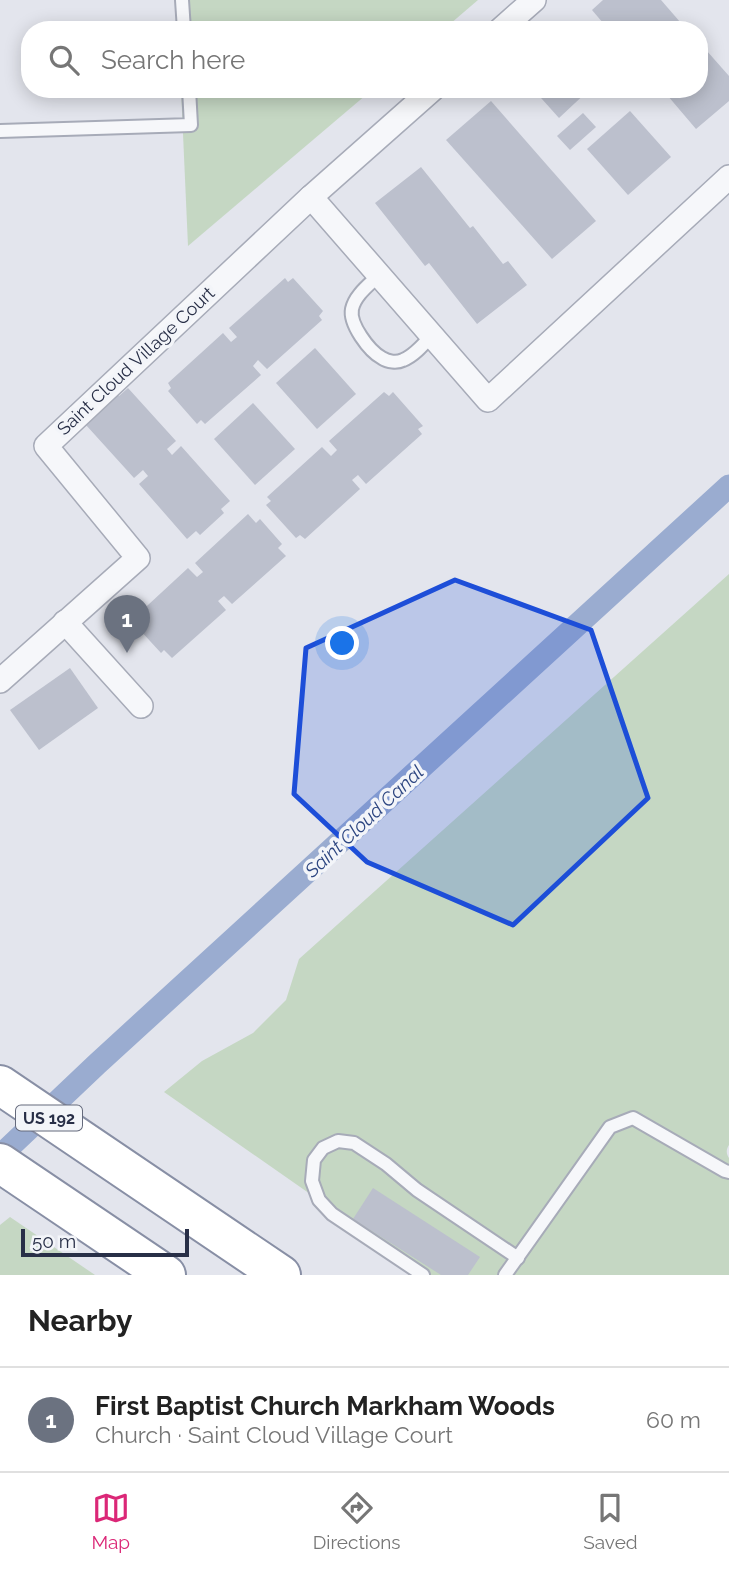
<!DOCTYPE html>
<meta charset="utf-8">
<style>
body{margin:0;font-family:Raleway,sans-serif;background:#f2f2f2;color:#222}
.scale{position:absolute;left:21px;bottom:18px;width:168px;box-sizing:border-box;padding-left:7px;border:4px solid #282f47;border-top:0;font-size:19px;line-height:24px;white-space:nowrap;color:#282f47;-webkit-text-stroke:5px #f3f5f9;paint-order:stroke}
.you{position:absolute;left:343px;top:644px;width:24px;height:24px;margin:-18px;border:5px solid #fff;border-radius:50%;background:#1a73e8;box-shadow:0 0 0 10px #1a73e833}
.badge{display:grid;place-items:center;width:46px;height:46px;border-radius:50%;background:#db2777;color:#fff;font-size:23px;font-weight:700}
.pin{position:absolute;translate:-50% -58px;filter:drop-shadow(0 2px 4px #0008)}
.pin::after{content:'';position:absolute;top:37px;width:24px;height:21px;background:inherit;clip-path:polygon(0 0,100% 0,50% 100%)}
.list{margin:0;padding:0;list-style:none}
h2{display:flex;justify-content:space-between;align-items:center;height:91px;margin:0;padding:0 28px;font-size:30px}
h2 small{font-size:23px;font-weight:400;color:#767676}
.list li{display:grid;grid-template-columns:46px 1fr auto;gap:21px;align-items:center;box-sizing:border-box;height:105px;padding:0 28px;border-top:2px solid #e0e0e0}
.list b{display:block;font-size:26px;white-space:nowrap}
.list p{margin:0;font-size:23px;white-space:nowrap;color:#767676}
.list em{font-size:23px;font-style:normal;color:#767676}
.icon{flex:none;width:38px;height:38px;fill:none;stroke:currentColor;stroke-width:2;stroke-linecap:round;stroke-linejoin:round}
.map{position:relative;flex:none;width:729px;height:1275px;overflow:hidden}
.search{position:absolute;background:#fff;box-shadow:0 4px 18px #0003;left:21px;right:21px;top:21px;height:77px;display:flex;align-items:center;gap:18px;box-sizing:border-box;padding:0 24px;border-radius:28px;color:#767676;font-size:26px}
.sheet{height:196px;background:#fff}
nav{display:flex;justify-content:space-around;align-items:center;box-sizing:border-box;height:98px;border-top:2px solid #e0e0e0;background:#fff;font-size:19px;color:#767676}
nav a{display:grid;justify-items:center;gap:4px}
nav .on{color:#db2777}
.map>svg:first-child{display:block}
.green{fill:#c5d7c3}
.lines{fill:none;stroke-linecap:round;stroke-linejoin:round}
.canal{stroke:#9aacd0;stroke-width:23}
.building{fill:#bcc0cd}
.lane-casing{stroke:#a7abb8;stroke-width:16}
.street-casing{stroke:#a7abb8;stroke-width:26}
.highway-casing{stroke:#888fa5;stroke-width:42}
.lane{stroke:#f6f7fa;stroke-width:12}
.street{stroke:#f6f7fa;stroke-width:23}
.highway{stroke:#fff;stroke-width:38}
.marked{fill:#1d4ed8;fill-opacity:0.2;stroke:#1d4ed8;stroke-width:5;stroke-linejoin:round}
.labels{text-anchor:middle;stroke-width:7;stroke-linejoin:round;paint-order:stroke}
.shield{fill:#f3f5f9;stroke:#656a7c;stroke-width:2}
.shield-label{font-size:16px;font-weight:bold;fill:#282f47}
.street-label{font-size:18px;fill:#282f47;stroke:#f3f5f9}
.water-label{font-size:19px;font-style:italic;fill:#2d4681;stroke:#f3f5f9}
</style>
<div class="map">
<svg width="729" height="1275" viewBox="0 0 729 1275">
<rect width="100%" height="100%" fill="#e3e5ed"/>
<g class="green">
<path d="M176 0H478L443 30H178Z"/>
<path d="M181 89H373L188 246Z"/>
<path d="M729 574V1145C726 1149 726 1154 729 1158V1275H426L164 1092 202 1061 253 1033 286 1000 299 959Z"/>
<path d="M10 1217 95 1275H0V1225Z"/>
</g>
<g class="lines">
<path class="canal" d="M0 1156 97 1064 729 486"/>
</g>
<g class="building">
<path d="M603 0H661L687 30H609L592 10Z"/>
<path d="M699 42 729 76V101L696 129 662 89H699Z"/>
<path d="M533 89H590L559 118Z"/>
<path d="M491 101 596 221 552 259 446 140Z"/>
<path d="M630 111 671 157 628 195 587 149Z"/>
<path d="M583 113 596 127 570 150 557 136Z"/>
<path d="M421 167 470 228 473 226 503 264 508 261 527 285 477 324 429 263 425 266 375 203Z"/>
<path d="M285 278 288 282 293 278 323 311 319 316 322 320 267 369 258 360 253 366 261 375 205 424 201 420 197 424 168 391 171 388 168 383 223 333 231 342 237 337 229 328Z"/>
<path d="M315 348 356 394 317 429 276 383Z"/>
<path d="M128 388 176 441 167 449 172 455 181 446 230 501 221 509 224 513 200 535 196 531 187 539 139 484 148 476 143 470 134 478 86 425 95 417 91 413 115 392 119 396Z"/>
<path d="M384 392 389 396 393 392 423 426 418 429 422 434 366 484 358 475 352 480 360 489 305 539 300 535 296 538 266 505 271 501 267 497 322 447 331 456 337 450 329 441Z"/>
<path d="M253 403 295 449 255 485 214 439Z"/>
<path d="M248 514 256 523 260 519 282 544 278 548 286 556 232 604 224 596 218 601 226 610 172 658 164 650 161 653 139 629 143 626 135 617 188 568 197 577 203 572 195 563Z"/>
<path d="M70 668 98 708 39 750 10 710Z"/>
<path d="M373 1188 480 1257 468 1275H441L353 1219Z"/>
</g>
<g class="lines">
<defs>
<g id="lane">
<path d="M182 0 184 30"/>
<path d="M0 131 191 125 189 89"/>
<path d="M379 275C369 285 355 295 352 309 349 324 369 351 382 358 388 362 397 363 403 360 414 356 424 344 432 335"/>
<path d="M423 1275 332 1214 319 1200 312 1181 314 1160 323 1148 338 1141 354 1143 386 1164 417 1190 518 1258"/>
<path d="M505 1275 610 1127 633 1118 725 1171 729 1172"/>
</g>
<g id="street">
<path d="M500 30 534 0"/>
<path d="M311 197 488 400 729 177"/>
<path d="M65 622 141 706"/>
<path d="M0 681 138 558 46 446 311 197 433 89"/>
</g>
<g id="highway">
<path d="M0 1085 281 1275"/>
<path d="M0 1163 166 1275"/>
</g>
</defs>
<use href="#lane" class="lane-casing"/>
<use href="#street" class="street-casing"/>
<use href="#highway" class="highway-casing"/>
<use href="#lane" class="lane"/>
<use href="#street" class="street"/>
<use href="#highway" class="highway"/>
</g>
<path class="marked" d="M455 580 591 630 648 798 513 925 367 862 294 794 306 648Z"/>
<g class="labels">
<rect class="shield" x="16" y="1105.5" width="66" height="25" rx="5"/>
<g class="shield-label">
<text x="49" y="1124">US 192</text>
</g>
<g class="street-label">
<text transform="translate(136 361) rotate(-43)" y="6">Saint Cloud Village Court</text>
</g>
<g class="water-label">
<text transform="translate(364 821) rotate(-43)" y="7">Saint Cloud Canal</text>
</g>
</g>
</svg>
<div class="scale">50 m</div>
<div class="you"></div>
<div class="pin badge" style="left:127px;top:653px;background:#6b7280">1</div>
<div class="search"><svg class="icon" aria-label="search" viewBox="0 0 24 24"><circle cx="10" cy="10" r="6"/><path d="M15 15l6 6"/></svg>Search here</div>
</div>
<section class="sheet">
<h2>Nearby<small></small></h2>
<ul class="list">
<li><span class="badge" style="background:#6b7280">1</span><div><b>First Baptist Church Markham Woods</b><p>Church · Saint Cloud Village Court</p></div><em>60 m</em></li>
</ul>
</section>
<nav>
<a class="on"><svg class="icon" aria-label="map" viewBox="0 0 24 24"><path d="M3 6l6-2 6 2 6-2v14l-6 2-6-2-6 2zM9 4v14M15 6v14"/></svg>Map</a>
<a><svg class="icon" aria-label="directions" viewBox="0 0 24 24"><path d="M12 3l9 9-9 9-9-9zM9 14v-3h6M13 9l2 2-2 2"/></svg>Directions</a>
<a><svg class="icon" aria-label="saved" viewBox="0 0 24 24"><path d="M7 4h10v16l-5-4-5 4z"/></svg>Saved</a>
</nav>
